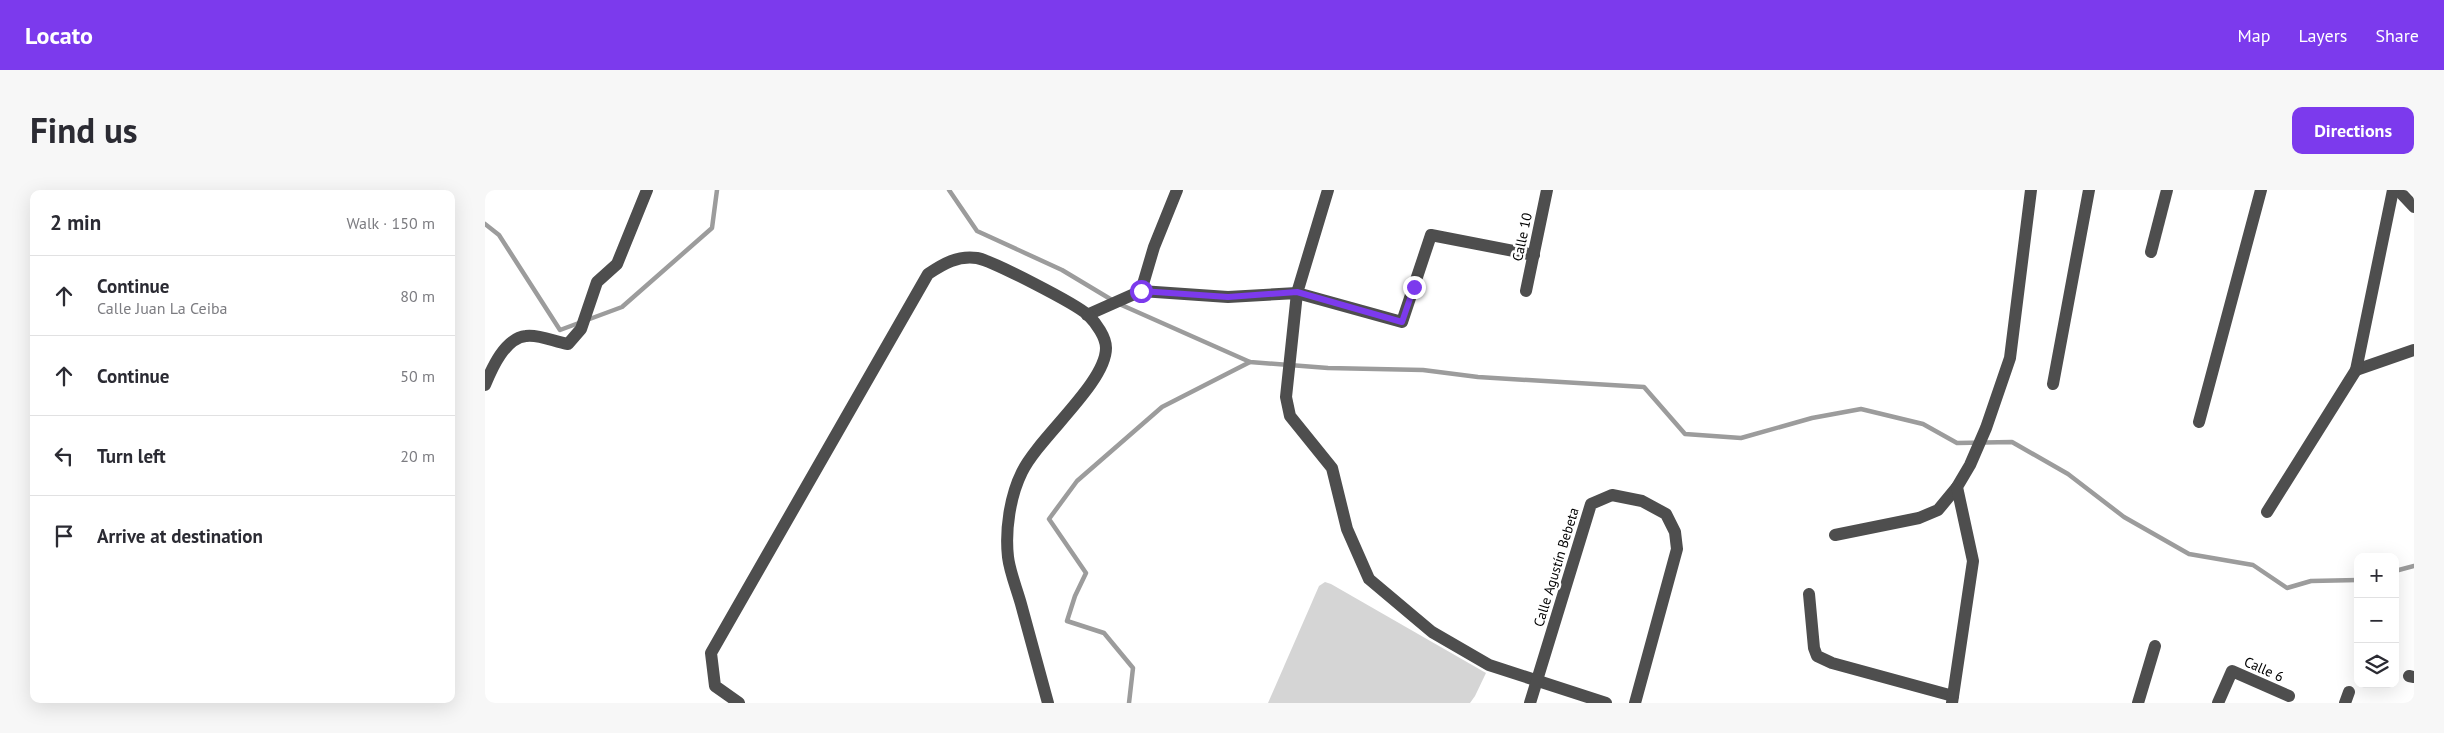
<!DOCTYPE html>
<meta charset="utf-8">
<style>
body{margin:0;font-family:"PT Sans",sans-serif;background:#f7f7f7;color:#2b2b33}
.controls{position:absolute;right:15px;bottom:15px;display:grid;overflow:hidden;border-radius:10px;box-shadow:0 5px 20px #0002}
.controls button{width:45px;height:45px;display:grid;place-items:center;padding:0;border:0;border-bottom:1px solid #e1e1e2;background:#fff;color:#2b2b33;font:25px sans-serif}
.stop{position:absolute;width:15px;height:15px;margin:-11px;border:4px solid #7c3aed;border-radius:50%;background:#fff}
.stop.end{background:#7c3aed;border-color:#fff;box-shadow:0 1px 5px #0008}
.list{margin:0;padding:0;list-style:none}
h2{display:flex;justify-content:space-between;align-items:center;height:65px;margin:0;padding:0 20px;font-size:21px}
h2 small{font-size:16px;font-weight:400;color:#7c7c81}
.list li{display:grid;grid-template-columns:32px 1fr auto;gap:15px;align-items:center;box-sizing:border-box;height:80px;padding:0 20px;border-top:1px solid #e1e1e2}
.list b{display:block;font-size:19px;white-space:nowrap}
.list p{margin:0;font-size:16px;white-space:nowrap;color:#7c7c81}
.list em{font-size:16px;font-style:normal;color:#7c7c81}
.icon{flex:none;width:28px;height:28px;fill:none;stroke:currentColor;stroke-width:2;stroke-linecap:round;stroke-linejoin:round}
.map{position:relative;flex:none;width:1929px;height:513px;overflow:hidden;border-radius:10px}
header{display:flex;align-items:center;gap:30px;box-sizing:border-box;height:70px;padding:0 25px;background:#7c3aed;color:#fff}
header strong{font-size:24px}
nav{display:flex;gap:28px;margin-inline-start:auto;font-size:18px}
.intro{display:flex;align-items:center;justify-content:space-between;box-sizing:border-box;height:120px;padding:0 30px}
h1{margin:0;font-size:35px}
.button{padding:12px 22px;border-radius:10px;background:#7c3aed;color:#fff;font-size:18px;font-weight:700}
main{display:flex;gap:30px;padding:0 30px}
aside{flex:1;background:#fff;border-radius:10px;box-shadow:0 5px 20px #0002}
.map>svg:first-child{display:block}
.green{fill:#d5d5d5}
.lines{fill:none;stroke-linecap:round;stroke-linejoin:round}
.stream{stroke:#9c9c9c;stroke-width:4.5}
.minor{stroke:#4e4e4e;stroke-width:12}
.route{stroke:#7c3aed;stroke-width:6}
.labels{text-anchor:middle;stroke-width:5;stroke-linejoin:round;paint-order:stroke}
.street-label{font-size:14px;fill:#000;stroke:#fff}
</style>
<header>
<strong>Locato</strong>
<nav><a>Map</a><a>Layers</a><a>Share</a></nav>
</header>
<div class="intro"><h1>Find us</h1><a class="button">Directions</a></div>
<main>
<aside>
<h2>2 min<small>Walk · 150 m</small></h2>
<ul class="list">
<li><svg class="icon" aria-label="ahead" viewBox="0 0 24 24"><path d="M12 20V5M6 11l6-6 6 6"/></svg><div><b>Continue</b><p>Calle Juan La Ceiba</p></div><em>80 m</em></li>
<li><svg class="icon" aria-label="ahead" viewBox="0 0 24 24"><path d="M12 20V5M6 11l6-6 6 6"/></svg><div><b>Continue</b></div><em>50 m</em></li>
<li><svg class="icon" aria-label="left" viewBox="0 0 24 24"><path d="M17 20v-9H6M10 6l-5 5 5 5"/></svg><div><b>Turn left</b></div><em>20 m</em></li>
<li><svg class="icon" aria-label="arrive" viewBox="0 0 24 24"><path d="M6 21V4h12l-3 4 3 4H6"/></svg><div><b>Arrive at destination</b></div></li>
</ul>
</aside>
<div class="map">
<svg width="1929" height="513" viewBox="0 0 1929 513">
<rect width="100%" height="100%" fill="#fff"/>
<path class="green" d="M840 392 846 394 1001 483 990 506 985 513H783L834 396Z"/>
<g class="lines">
<g class="stream">
<path d="M464 0 492 41 577 80 632 113 765 172 843 178 938 180 993 187 1159 197 1200 244 1256 248 1327 228 1376 219 1438 234 1472 253 1527 252 1583 284 1639 327 1704 364 1768 375 1802 398 1826 391 1873 390"/>
<path d="M0 34 14 45 75 140 137 117 227 38 232 0"/>
<path d="M1910 381 1929 376"/>
<path d="M644 513 648 478 619 443 582 431 590 406 601 383 564 329 592 291 677 217 765 172"/>
</g>
<g class="minor">
<path d="M843 0 812 103 917 132 946 45 1049 65"/>
<path d="M1913 0 1929 17"/>
<path d="M1666 62 1682 0"/>
<path d="M656 101 669 57 692 0"/>
<path d="M1041 101 1062 0"/>
<path d="M602 125 656 101 743 107 812 103 801 207 805 226 847 278 862 339 884 389 947 442 1004 475 1121 513"/>
<path d="M1871 180 1929 160"/>
<path d="M1568 194 1604 0"/>
<path d="M0 195C7 178 20 148 41 146 54 144 70 152 83 154L96 139 112 92 132 74 162 0"/>
<path d="M1714 232 1776 0"/>
<path d="M1782 322 1871 180 1908 0"/>
<path d="M1350 345 1434 328 1453 320 1472 297"/>
<path d="M1324 404 1329 458 1332 466 1347 473 1468 506"/>
<path d="M1924 486 1929 487"/>
<path d="M254 513 230 496 226 463 443 84C458 74 473 65 492 68 508 71 591 114 603 125 611 133 621 147 621 158 621 193 554 247 537 282 525 306 520 340 523 367 525 383 532 399 536 414 545 447 554 480 563 513"/>
<path d="M1045 513 1106 314 1127 305 1157 311 1181 324 1190 342 1192 359 1150 513"/>
<path d="M1467 513 1488 371 1472 297 1485 275 1501 238 1525 168 1546 0"/>
<path d="M1653 513 1670 456"/>
<path d="M1733 513 1747 481 1804 506"/>
<path d="M1860 513 1864 502"/>
</g>
</g>
<g class="lines">
<path class="route" d="M656 101 743 107 812 102 917 132 929 97"/>
</g>
<g class="labels">
<g class="street-label">
<text transform="translate(1037 47) rotate(-78)" y="5">Calle 10</text>
<text transform="translate(1071 377) rotate(-73)" y="5">Calle Agustín Bebeta</text>
<text transform="translate(1779 479) rotate(24)" y="5">Calle 6</text>
</g>
</g>
</svg>
<div class="controls">
<button>+</button>
<button>−</button>
<button><svg class="icon" aria-label="layers" viewBox="0 0 24 24"><path d="M12 4l9 5-9 5-9-5zM3 14l9 5 9-5"/></svg></button>
</div>
<div class="stop" style="left:656px;top:101px"></div>
<div class="stop end" style="left:929px;top:97px"></div>
</div>
</main>
